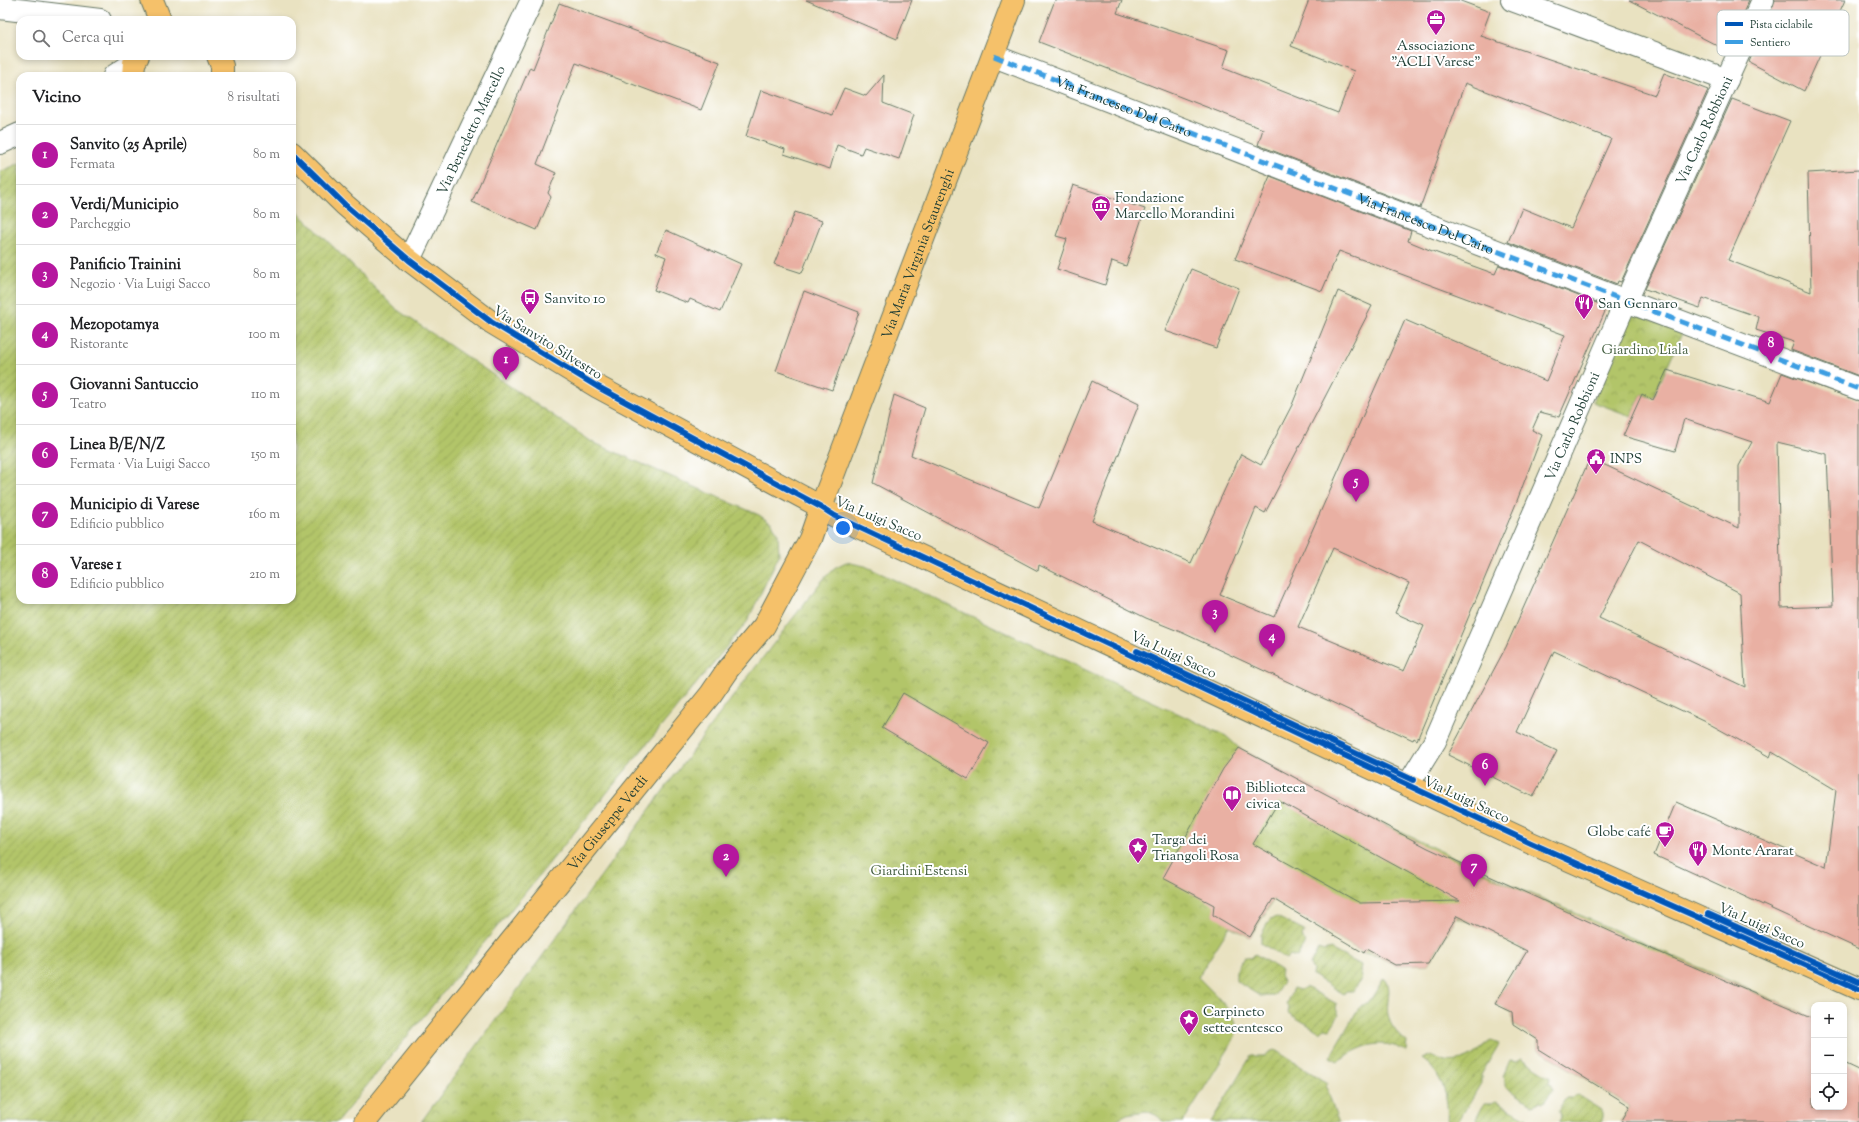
<!DOCTYPE html>
<html lang="it">
<meta charset="utf-8">
<style>
body{margin:0;font-family:"Sorts Mill Goudy",serif;background:#f2f2f2;color:#202124}
.controls{position:absolute;right:12px;bottom:12px;display:grid;overflow:hidden;border-radius:8px;box-shadow:0 2px 6px #0003}
.controls button{width:36px;height:36px;display:grid;place-items:center;padding:0;border:0;border-bottom:1px solid #e0e0e0;background:#fff;color:#202124;font:20px sans-serif}
.you{position:absolute;left:843px;top:528px;width:14px;height:14px;margin:-10px;border:3px solid #fff;border-radius:50%;background:#1a73e8;box-shadow:0 0 0 6px #1a73e833}
.badge{display:grid;place-items:center;width:26px;height:26px;border-radius:50%;background:#b5179e;color:#fff;font-size:13px;font-weight:700}
.pin{position:absolute;translate:-50% -33px;filter:drop-shadow(0 1px 2px #0008)}
.pin::after{content:'';position:absolute;top:21px;width:14px;height:12px;background:inherit;clip-path:polygon(0 0,100% 0,50% 100%)}
.list{margin:0;padding:0;list-style:none}
h2{display:flex;justify-content:space-between;align-items:center;height:52px;margin:0;padding:0 16px;font-size:17px}
h2 small{font-size:13px;font-weight:400;color:#757577}
.list li{display:grid;grid-template-columns:26px 1fr auto;gap:12px;align-items:center;box-sizing:border-box;height:60px;padding:0 16px;border-top:1px solid #e0e0e0}
.list b{display:block;font-size:15px;white-space:nowrap}
.list p{margin:0;font-size:13px;white-space:nowrap;color:#757577}
.list em{font-size:13px;font-style:normal;color:#757577}
.icon{flex:none;width:22px;height:22px;fill:none;stroke:currentColor;stroke-width:2;stroke-linecap:round;stroke-linejoin:round}
.map{position:relative;flex:none;width:1859px;height:1122px;overflow:hidden}
.search{position:absolute;background:#fff;box-shadow:0 2px 6px #0003;left:16px;top:16px;width:280px;height:44px;display:flex;align-items:center;gap:10px;box-sizing:border-box;padding:0 14px;border-radius:12px;color:#757577;font-size:15px}
.panel{position:absolute;background:#fff;box-shadow:0 2px 6px #0003;left:16px;top:72px;width:280px;height:532px;border-radius:12px}
.map>svg:first-child{display:block}
.park{fill:url(#park-crowns);stroke:#68814e}
.garden{fill:url(#garden-furrows);stroke:#68814e}
.building{fill:#e9b0a3;fill-rule:evenodd}
.lines{fill:none;stroke-linecap:round;stroke-linejoin:round}
.minor-casing{stroke:#667765;stroke-width:24}
.major-casing{stroke:#667765;stroke-width:24}
.minor{stroke:#fff;stroke-width:22}
.major{stroke:#f5c16b;stroke-width:22}
.quiet{stroke:#3c9ee2;stroke-width:5;stroke-dasharray:10 5;stroke-linecap:butt}
.cycleway-casing{stroke:#fff;stroke-width:8}
.cycleway{stroke:#0057b8;stroke-width:6}
.labels{text-anchor:middle;stroke-width:4;stroke-linejoin:round;paint-order:stroke}
.poi-label{font-size:14px;fill:#1f3d34;stroke:#fff;text-anchor:start}
.street-label{font-size:14px;fill:#1f3d34;stroke:#fff}
.park-label{font-size:14px;fill:#445f41;stroke:#fff}
.key{fill:#fff;stroke:#bcc5c2;stroke-width:1}
.key-label{font-size:11px;fill:#1f3d34}
</style>
<div class="map">
<svg width="1859" height="1122" viewBox="0 0 1859 1122">
<defs>
<pattern id="park-crowns" width="20" height="18" patternUnits="userSpaceOnUse"><rect width="20" height="18" fill="#b2c569"/><path d="M2 6a3 3 0 1 1 6 0M12 15a3 3 0 1 1 6 0" fill="none" stroke="#90a157"/></pattern>
<pattern id="garden-furrows" width="10" height="10" patternUnits="userSpaceOnUse"><rect width="10" height="10" fill="#b2c569"/><path d="M-1 1l2-2M0 10L10 0M9 11l2-2" fill="none" stroke="#90a157"/></pattern>
</defs>
<rect width="100%" height="100%" fill="#fff"/>
<filter id="ink" filterUnits="userSpaceOnUse"><feTurbulence type="fractalNoise" baseFrequency=".025" numOctaves="2"/><feDisplacementMap in="SourceGraphic" scale="8" xChannelSelector="R" yChannelSelector="G"/><feConvolveMatrix kernelMatrix="1 2 1 2 8 2 1 2 1" color-interpolation-filters="sRGB"/></filter>
<filter id="wash" filterUnits="userSpaceOnUse"><feTurbulence type="fractalNoise" baseFrequency=".012" numOctaves="4" result="noise"/><feDisplacementMap in="SourceGraphic" scale="16" xChannelSelector="R" yChannelSelector="G"/><feGaussianBlur stdDeviation="0.9" result="paint"/><feColorMatrix in="noise" values="0 0 0 0 0 0 0 0 0 0 0 0 0 0 0 0 0 1.4 0 .05"/><feComposite in="paint" operator="in"/></filter>
<g filter="url(#wash)">
<rect width="100%" height="100%" fill="#e9e2c1"/>
<g class="park">
<path d="M1632 313 1683 331 1653 398 1642 394 1631 416 1593 402Z"/>
<path d="M846 562 865 566 1226 736 1239 748 1361 813 1509 884 1805 1014 1751 1122H1621L1630 1106 1538 1049V1040L1513 1024 1512 1012 1495 1004 1527 951 1487 930 1457 917 1428 964 1395 965 1378 956 1364 953 1274 899 1250 937 1230 926 1198 977C1208 988 1236 1013 1237 1027 1237 1034 1233 1041 1229 1048L1183 1122H1165L1156 1115 1146 1111 1127 1114 1112 1122H421L712 724 820 583 834 568Z"/>
</g>
<g class="garden">
<path d="M20 163V600H292V206L396 309 592 442 759 515 772 524 778 534 779 555 747 622 337 1122H0V172Z"/>
<path d="M1277 917 1304 931 1302 937 1305 943 1297 957 1290 955 1286 959 1261 943V935L1270 919Z"/>
<path d="M1318 949 1324 951 1330 949 1361 965 1360 971 1362 977 1354 991H1346L1344 994 1312 975 1313 970 1310 965Z"/>
<path d="M1255 954 1281 970 1280 976 1283 982 1274 996H1260L1236 981V971L1244 957 1251 958Z"/>
<path d="M1384 978C1399 993 1371 1014 1407 1042L1406 1051C1380 1037 1361 1046 1338 1061L1330 1057 1358 1009 1362 1005 1368 1004Z"/>
<path d="M1306 987 1337 1004 1336 1009 1339 1015 1330 1029 1325 1028 1320 1032 1288 1013 1289 1008 1286 1004 1293 988 1300 990Z"/>
<path d="M1491 1041 1499 1044 1481 1075V1083L1458 1122H1447C1449 1098 1443 1074 1422 1059L1432 1055C1443 1064 1460 1063 1471 1056 1478 1052 1483 1044 1491 1041Z"/>
<path d="M1275 1050 1327 1083 1325 1086C1332 1097 1332 1110 1339 1122H1211L1251 1056H1265Z"/>
<path d="M1521 1058 1551 1077 1549 1082 1553 1090 1543 1103 1540 1102 1532 1105 1505 1086V1078L1503 1076 1510 1060 1517 1061Z"/>
<path d="M1578 1095 1602 1110V1122H1559L1561 1115 1558 1110 1566 1098H1573Z"/>
<path d="M1496 1101 1527 1118 1526 1122H1478L1476 1119 1484 1104H1490Z"/>
</g>
<g id="blocks">
<g class="building">
<path d="M806 0H912L897 39Z"/>
<path d="M1055 0H1122L1117 13 1229 50 1223 68 1338 113 1354 71 1291 46 1309 0H1458L1490 12 1481 36 1655 95 1664 73 1708 90 1621 282 1618 281 1617 284 1508 242 1522 208 1571 228 1611 139 1465 83 1420 208 1258 145 1263 129 1039 42Z"/>
<path d="M1629 0H1749L1726 50Z"/>
<path d="M1775 0H1845L1804 91 1749 62Z"/>
<path d="M559 3 720 62 701 110 576 63 537 164 556 173 548 193 551 197 537 230 472 202 530 67 533 69Z"/>
<path d="M884 75 883 103 914 115 899 159 864 147 861 154 837 145 830 169 784 154 785 149 746 136 761 90 832 115 844 88 866 96Z"/>
<path d="M1732 99 1790 121 1728 260 1811 292 1808 173 1859 170V376L1791 350 1794 342 1756 330 1759 317 1703 298 1700 308 1645 289Z"/>
<path d="M1270 176 1411 231 1408 241 1437 253 1495 274 1499 265 1607 307 1559 417 1540 412 1532 430 1542 435 1515 506 1417 740 1414 738 1413 740 1183 633 1146 618 1039 565 1038 571 873 483 894 395 925 408 911 455 1039 508 1092 381 1139 404 1092 521 1191 563 1241 454 1261 465 1292 405 1338 291 1372 306 1265 513 1256 508 1220 595 1274 617 1405 320 1546 381 1565 335 1339 251 1322 291 1235 259ZM1333 548 1409 583 1395 613 1424 626 1404 671 1298 627Z"/>
<path d="M1073 185 1145 209 1126 266 1112 261 1105 285 1057 269 1067 239 1056 236Z"/>
<path d="M795 212 822 221 802 273 774 264Z"/>
<path d="M666 230 741 264 720 312 690 299 688 303 654 290 666 257 656 253Z"/>
<path d="M1191 269 1239 288 1216 348 1165 331Z"/>
<path d="M804 291 859 312 832 390 776 371Z"/>
<path d="M1667 370 1770 402 1782 373 1859 401V949L1654 855 1676 802 1826 867 1836 790 1772 752 1770 757 1704 721 1554 651 1517 732 1557 751 1533 797 1448 755 1506 647 1590 458 1739 528V466L1752 442 1684 419 1675 451 1623 436 1642 394 1653 400ZM1777 442 1827 454 1833 606 1781 608ZM1639 540 1740 593 1745 687 1599 618Z"/>
<path d="M903 693 989 743 968 779 882 728Z"/>
<path d="M1239 748 1428 848 1614 933 1814 1018V1107H1844V1063L1859 1070V1122H1621L1630 1106 1538 1049V1040L1513 1024 1512 1012 1495 1004 1527 951 1457 916 1428 964 1395 965 1366 949 1364 953 1273 899 1250 937 1213 915 1214 905 1163 878 1223 769ZM1279 801 1347 839 1460 901 1360 903 1253 844Z"/>
</g>
</g>
</g>
<g filter="url(#ink)">
<use href="#blocks" fill-opacity="0" stroke="#667765" stroke-width="1"/>
<g class="lines">
<defs>
<g id="minor">
<path d="M1512 0 1727 80"/>
<path d="M0 8 100 20"/>
<path id="s1" d="M994 56 1605 293 1859 389"/>
<path d="M114 76 134 63"/>
<path d="M0 143 20 134"/>
<path id="s2" d="M409 260 532 0"/>
<path id="s3" d="M1408 785 1435 741 1626 301 1763 0"/>
</g>
<g id="major">
<path d="M152 0 160 20"/>
<path d="M218 56 222 66V76"/>
<path d="M133 76 134 63 138 56"/>
<path d="M292 153 345 205 409 260 491 322 598 387 821 507 835 516 1531 843 1859 989"/>
<path id="s4" d="M365 1122 711 694 728 669 764 626 810 539 821 507 1014 0"/>
</g>
</defs>
<use href="#minor" class="minor-casing"/>
<use href="#major" class="major-casing"/>
<use href="#minor" class="minor"/>
<use href="#major" class="major"/>
<path class="quiet" d="M994 56 1605 293 1859 389"/>
<defs>
<g id="cycleway">
<path d="M292 153 345 205 409 260 491 322 598 387 821 507 835 516 1531 843 1859 989"/>
<path d="M1137 651 1413 780"/>
<path d="M1708 914 1859 982"/>
</g>
</defs>
<use href="#cycleway" class="cycleway-casing"/>
<use href="#cycleway" class="cycleway"/>
</g>
</g>
<defs>
<symbol id="office-pin" viewBox="-11 -11 22 30"><path d="M0 17L-7.5 6A9.5 9.5 0 1 1 7.5 6Z" fill="#b5179e" stroke="#fff"/><path d="M-6-3h4V-5.5h4V-3h4V5H-6ZM-1-4.5V-3h2v-1.5ZM-6 0V1H6V0Z" fill="#fff"/></symbol>
<symbol id="museum-pin" viewBox="-11 -11 22 30"><path d="M0 17L-7.5 6A9.5 9.5 0 1 1 7.5 6Z" fill="#b5179e" stroke="#fff"/><path d="M0-6L6-3V-2H-6V-3ZM-5-1h2V3h-2ZM-1-1h2V3h-2ZM3-1h2V3H3ZM-6 4H6V6H-6Z" fill="#fff"/></symbol>
<symbol id="bus-pin" viewBox="-11 -11 22 30"><path d="M0 17L-7.5 6A9.5 9.5 0 1 1 7.5 6Z" fill="#b5179e" stroke="#fff"/><path d="M-5-6H5V4H4V6H2V4H-2V6H-4V4H-5ZM-3.5-4V0h7V-4ZM-3.5 1.2v1.5H-2V1.2ZM2 1.2v1.5H3.5V1.2Z" fill="#fff"/></symbol>
<symbol id="restaurant-pin" viewBox="-11 -11 22 30"><path d="M0 17L-7.5 6A9.5 9.5 0 1 1 7.5 6Z" fill="#b5179e" stroke="#fff"/><path d="M-5-6h1v4h1v-4h1v4h1v-4h1v5L-1.5 .5V6h-2V.5L-5-1ZM5-6V6H3V1.5H1.5Q1.5-4 5-6Z" fill="#fff"/></symbol>
<symbol id="civic-pin" viewBox="-11 -11 22 30"><path d="M0 17L-7.5 6A9.5 9.5 0 1 1 7.5 6Z" fill="#b5179e" stroke="#fff"/><path d="M-.6-6.5H3V-4.5H.6V-3L4-1V1h2V6H-6V1h2V-1L-.6-3ZM-1.2 2.5V6h2.4V2.5Z" fill="#fff"/></symbol>
<symbol id="library-pin" viewBox="-11 -11 22 30"><path d="M0 17L-7.5 6A9.5 9.5 0 1 1 7.5 6Z" fill="#b5179e" stroke="#fff"/><path d="M-6-4Q-3-5.5-.7-3.5V5Q-3 3-6 4ZM6-4Q3-5.5 .7-3.5V5Q3 3 6 4Z" fill="#fff"/></symbol>
<symbol id="cafe-pin" viewBox="-11 -11 22 30"><path d="M0 17L-7.5 6A9.5 9.5 0 1 1 7.5 6Z" fill="#b5179e" stroke="#fff"/><path d="M-5.5-4.5H6V0H3Q3 3.5 0 3.5H-2.5Q-5.5 3.5-5.5 0ZM3-3.2v2h1.7v-2ZM-6 4.5H4V6H-6Z" fill="#fff"/></symbol>
<symbol id="sight-pin" viewBox="-11 -11 22 30"><path d="M0 17L-7.5 6A9.5 9.5 0 1 1 7.5 6Z" fill="#b5179e" stroke="#fff"/><path d="M0-6L1.8-2.2L6-1.7L2.9 1.2L3.7 5.4L0 3.3L-3.7 5.4L-2.9 1.2L-6-1.7L-1.8-2.2Z" fill="#fff"/></symbol>
</defs>
<g fill-rule="evenodd">
<use href="#office-pin" x="1425" y="8" width="22" height="30"/>
<use href="#museum-pin" x="1090" y="194" width="22" height="30"/>
<use href="#bus-pin" x="519" y="287" width="22" height="30"/>
<use href="#restaurant-pin" x="1573" y="292" width="22" height="30"/>
<use href="#civic-pin" x="1585" y="447" width="22" height="30"/>
<use href="#library-pin" x="1221" y="784" width="22" height="30"/>
<use href="#cafe-pin" x="1654" y="820" width="22" height="30"/>
<use href="#sight-pin" x="1127" y="836" width="22" height="30"/>
<use href="#restaurant-pin" x="1687" y="839" width="22" height="30"/>
<use href="#sight-pin" x="1178" y="1008" width="22" height="30"/>
</g>
<g class="labels">
<g class="poi-label">
<text x="1436" y="50" text-anchor="middle">Associazione<tspan x="1436" dy="16">"ACLI Varese"</tspan></text>
<text x="1115" y="202">Fondazione<tspan x="1115" dy="16">Marcello Morandini</tspan></text>
<text x="544" y="303">Sanvito 10</text>
<text x="1598" y="308">San Gennaro</text>
<text x="1610" y="463">INPS</text>
<text x="1246" y="792">Biblioteca<tspan x="1246" dy="16">civica</tspan></text>
<text x="1651" y="836" text-anchor="end">Globe café</text>
<text x="1152" y="844">Targa dei<tspan x="1152" dy="16">Triangoli Rosa</tspan></text>
<text x="1712" y="855">Monte Ararat</text>
<text x="1203" y="1016">Carpineto<tspan x="1203" dy="16">settecentesco</tspan></text>
</g>
<g class="street-label">
<text dy="5" stroke="none"><textPath href="#s1" startOffset="139">Via Francesco Del Cairo</textPath></text>
<text dy="5" stroke="none"><textPath href="#s2" startOffset="144">Via Benedetto Marcello</textPath></text>
<text dy="5" stroke="none"><textPath href="#s3" startOffset="719">Via Carlo Robbioni</textPath></text>
<text dy="5" stroke="none"><textPath href="#s1" startOffset="463">Via Francesco Del Cairo</textPath></text>
<text dy="5" stroke="none"><textPath href="#s4" startOffset="1040">Via Maria Virginia Staurenghi</textPath></text>
<text transform="translate(548 342) rotate(32)" y="5">Via Sanvito Silvestro</text>
<text dy="5" stroke="none"><textPath href="#s3" startOffset="395">Via Carlo Robbioni</textPath></text>
<text transform="translate(879 518) rotate(23)" y="5">Via Luigi Sacco</text>
<text transform="translate(1174 654) rotate(25)" y="5">Via Luigi Sacco</text>
<text transform="translate(1467 799) rotate(25)" y="5">Via Luigi Sacco</text>
<text dy="5" stroke="none"><textPath href="#s4" startOffset="385">Via Giuseppe Verdi</textPath></text>
<text transform="translate(1762 925) rotate(24)" y="5">Via Luigi Sacco</text>
</g>
<g class="park-label">
<text x="1645" y="354">Giardino Liala</text>
<text x="919" y="875">Giardini Estensi</text>
</g>
</g>
<rect x="1717" y="10" width="132" height="46" rx="6" class="key"/>
<rect x="1725" y="22" width="18" height="4" fill="#0057b8"/>
<rect x="1725" y="40" width="18" height="4" fill="#3c9ee2"/>
<g class="key-label">
<text x="1750" y="28">Pista ciclabile</text>
<text x="1750" y="46">Sentiero</text>
</g>
</svg>
<div class="controls">
<button>+</button>
<button>−</button>
<button><svg class="icon" aria-label="locate" viewBox="0 0 24 24"><circle cx="12" cy="12" r="6"/><path d="M12 2v4M12 18v4M2 12h4M18 12h4"/></svg></button>
</div>
<div class="you"></div>
<div class="pin badge" style="left:506px;top:380px">1</div>
<div class="pin badge" style="left:726px;top:877px">2</div>
<div class="pin badge" style="left:1215px;top:633px">3</div>
<div class="pin badge" style="left:1272px;top:657px">4</div>
<div class="pin badge" style="left:1356px;top:502px">5</div>
<div class="pin badge" style="left:1485px;top:786px">6</div>
<div class="pin badge" style="left:1474px;top:887px">7</div>
<div class="pin badge" style="left:1771px;top:364px">8</div>
<div class="search"><svg class="icon" aria-label="search" viewBox="0 0 24 24"><circle cx="10" cy="10" r="6"/><path d="M15 15l6 6"/></svg>Cerca qui</div>
<section class="panel">
<h2>Vicino<small>8 risultati</small></h2>
<ul class="list">
<li><span class="badge">1</span><div><b>Sanvito (25 Aprile)</b><p>Fermata</p></div><em>80 m</em></li>
<li><span class="badge">2</span><div><b>Verdi/Municipio</b><p>Parcheggio</p></div><em>80 m</em></li>
<li><span class="badge">3</span><div><b>Panificio Trainini</b><p>Negozio · Via Luigi Sacco</p></div><em>80 m</em></li>
<li><span class="badge">4</span><div><b>Mezopotamya</b><p>Ristorante</p></div><em>100 m</em></li>
<li><span class="badge">5</span><div><b>Giovanni Santuccio</b><p>Teatro</p></div><em>110 m</em></li>
<li><span class="badge">6</span><div><b>Linea B/E/N/Z</b><p>Fermata · Via Luigi Sacco</p></div><em>150 m</em></li>
<li><span class="badge">7</span><div><b>Municipio di Varese</b><p>Edificio pubblico</p></div><em>160 m</em></li>
<li><span class="badge">8</span><div><b>Varese 1</b><p>Edificio pubblico</p></div><em>210 m</em></li>
</ul>
</section>
</div>
